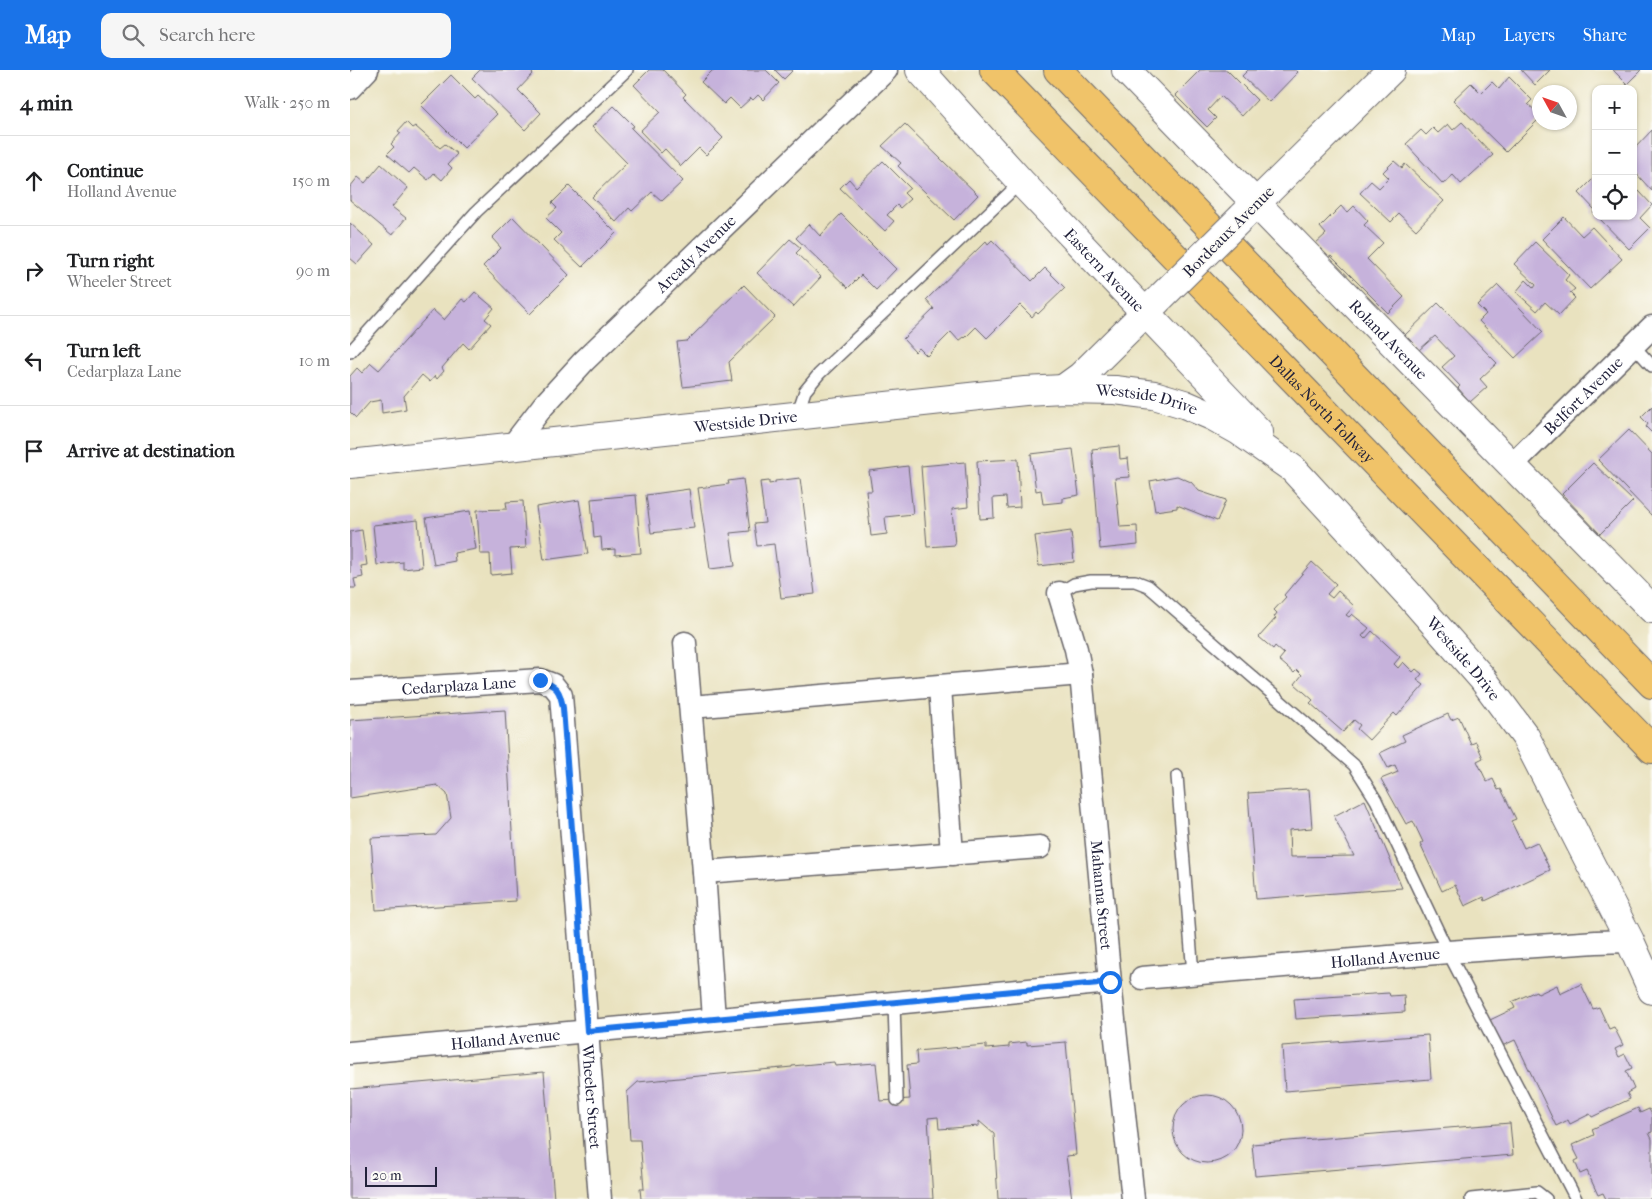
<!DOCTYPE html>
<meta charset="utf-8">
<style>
body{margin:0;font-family:"IM FELL French Canon",serif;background:#f6f6f6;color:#202124}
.controls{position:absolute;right:15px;top:15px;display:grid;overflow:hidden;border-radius:10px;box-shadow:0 1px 4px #0004}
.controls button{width:45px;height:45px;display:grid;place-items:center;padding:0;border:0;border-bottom:1px solid #e0e0e0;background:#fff;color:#202124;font:25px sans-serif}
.compass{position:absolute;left:1182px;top:15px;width:45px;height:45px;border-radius:50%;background:#fff;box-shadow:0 1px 4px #0004;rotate:310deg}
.scale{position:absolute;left:15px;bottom:12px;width:72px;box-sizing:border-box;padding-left:5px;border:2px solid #22223b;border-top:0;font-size:14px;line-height:18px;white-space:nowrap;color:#22223b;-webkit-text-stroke:4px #fdfcf7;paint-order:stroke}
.stop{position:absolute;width:15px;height:15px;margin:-11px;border:4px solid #1a73e8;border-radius:50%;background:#fff}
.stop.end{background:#1a73e8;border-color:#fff;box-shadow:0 1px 5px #0008}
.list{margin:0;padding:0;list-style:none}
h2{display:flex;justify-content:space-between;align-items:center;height:65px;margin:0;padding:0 20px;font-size:21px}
h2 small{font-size:16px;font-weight:400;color:#757577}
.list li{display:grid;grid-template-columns:32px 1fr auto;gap:15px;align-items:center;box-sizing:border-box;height:90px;padding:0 20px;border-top:1px solid #e0e0e0}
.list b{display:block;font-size:19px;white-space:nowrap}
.list p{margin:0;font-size:16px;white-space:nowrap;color:#757577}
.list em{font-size:16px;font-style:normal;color:#757577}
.icon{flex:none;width:28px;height:28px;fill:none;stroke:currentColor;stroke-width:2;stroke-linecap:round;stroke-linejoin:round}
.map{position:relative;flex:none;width:1302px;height:1129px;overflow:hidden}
header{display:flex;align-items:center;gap:30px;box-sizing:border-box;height:70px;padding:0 25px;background:#1a73e8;color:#fff}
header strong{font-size:24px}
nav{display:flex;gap:28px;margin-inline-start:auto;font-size:18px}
.search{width:350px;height:45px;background:#f6f6f6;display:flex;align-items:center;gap:12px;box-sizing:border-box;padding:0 18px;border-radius:10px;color:#757577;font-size:19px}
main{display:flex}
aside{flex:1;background:#fff}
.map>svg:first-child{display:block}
.building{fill:#c6b2db}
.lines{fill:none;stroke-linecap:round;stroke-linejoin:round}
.service-casing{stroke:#686569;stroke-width:14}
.minor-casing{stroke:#686569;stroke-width:25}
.tertiary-casing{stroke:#686569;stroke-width:30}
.motorway-casing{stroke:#686569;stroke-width:30}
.service{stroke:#fff;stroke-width:11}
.minor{stroke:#fff;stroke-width:22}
.tertiary{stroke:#fff;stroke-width:28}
.motorway{stroke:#f0c369;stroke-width:28}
.tertiary-bridge-casing{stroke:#686569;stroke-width:30;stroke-linecap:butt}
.tertiary-bridge{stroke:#fff;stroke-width:28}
.route{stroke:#1a73e8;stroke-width:6}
.labels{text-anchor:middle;stroke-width:4;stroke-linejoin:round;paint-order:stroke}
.street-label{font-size:16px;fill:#22223b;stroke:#fdfcf7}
</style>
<header>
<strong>Map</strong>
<div class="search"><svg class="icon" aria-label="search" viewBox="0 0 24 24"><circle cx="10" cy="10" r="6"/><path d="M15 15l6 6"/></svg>Search here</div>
<nav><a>Map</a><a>Layers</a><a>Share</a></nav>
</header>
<main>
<aside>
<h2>4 min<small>Walk · 250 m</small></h2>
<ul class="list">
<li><svg class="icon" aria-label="ahead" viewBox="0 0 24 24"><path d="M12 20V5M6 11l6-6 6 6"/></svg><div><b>Continue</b><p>Holland Avenue</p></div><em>150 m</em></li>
<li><svg class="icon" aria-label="right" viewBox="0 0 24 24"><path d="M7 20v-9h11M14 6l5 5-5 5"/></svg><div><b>Turn right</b><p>Wheeler Street</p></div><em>90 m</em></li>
<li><svg class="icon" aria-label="left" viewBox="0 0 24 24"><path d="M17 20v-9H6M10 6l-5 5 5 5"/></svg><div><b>Turn left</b><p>Cedarplaza Lane</p></div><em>10 m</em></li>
<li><svg class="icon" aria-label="arrive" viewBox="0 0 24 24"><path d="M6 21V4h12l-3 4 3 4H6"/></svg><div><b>Arrive at destination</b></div></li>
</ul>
</aside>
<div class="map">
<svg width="1302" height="1129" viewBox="0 0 1302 1129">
<rect width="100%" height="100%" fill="#fdfcf7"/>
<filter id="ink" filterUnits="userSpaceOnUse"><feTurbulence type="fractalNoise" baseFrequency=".02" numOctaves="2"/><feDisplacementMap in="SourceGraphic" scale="10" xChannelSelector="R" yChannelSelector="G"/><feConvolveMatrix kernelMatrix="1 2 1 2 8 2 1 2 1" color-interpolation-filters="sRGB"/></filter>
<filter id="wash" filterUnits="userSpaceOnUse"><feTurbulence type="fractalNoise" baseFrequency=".0096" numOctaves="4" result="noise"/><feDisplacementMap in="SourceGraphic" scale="20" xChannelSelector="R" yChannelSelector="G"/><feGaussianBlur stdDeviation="1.12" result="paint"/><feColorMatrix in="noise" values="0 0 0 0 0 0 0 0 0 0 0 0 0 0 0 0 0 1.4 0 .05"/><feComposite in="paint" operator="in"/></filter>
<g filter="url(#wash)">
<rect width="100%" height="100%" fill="#e9e2bf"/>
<g id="blocks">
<g class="building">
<path d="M130 0H179L183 4 168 20 191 43 175 60 122 8Z"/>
<path d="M299 0H313L336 24 333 27 373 68 356 85 349 78 331 96 315 79 311 83 290 61 310 42 284 15Z"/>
<path d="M363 0H416L429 13 413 30 408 25 403 30 401 28 390 38 380 28 374 34 351 12Z"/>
<path d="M425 0H443L434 9Z"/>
<path d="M850 0H877L907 30 892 46 871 26 858 40 866 48 857 57 825 25Z"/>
<path d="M898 0H946L948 2 919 32 892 6Z"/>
<path d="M1171 0H1200L1185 15Z"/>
<path d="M1263 0H1291L1277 14Z"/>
<path d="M101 5 125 29 128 26 147 44 114 78 71 35Z"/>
<path d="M1159 7 1182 30 1178 34 1190 45V48L1156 82 1103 30 1121 13 1131 23 1142 12 1149 19Z"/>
<path d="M264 36 284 56 281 58 333 111 312 131 302 122 282 141 279 138 266 152 242 127 277 93 242 57Z"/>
<path d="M56 52 62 58 65 56 90 78 95 74 107 84 98 94 102 98 92 110 84 103 78 110 64 98 59 103 37 84 44 77 41 74 51 63 48 61Z"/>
<path d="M1112 52 1143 85 1111 114 1103 105 1093 114 1056 74 1071 60 1076 65 1083 58 1088 63 1098 54 1103 60Z"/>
<path d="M555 54 628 125 604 150 548 96 551 93 532 76Z"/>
<path d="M1302 60V121L1283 100V80Z"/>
<path d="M533 91 560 118 554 123 560 129 550 138 547 135 537 145 544 151 535 161 490 118 499 109 506 117Z"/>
<path d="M1044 91 1052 98 1055 94 1094 131 1066 160 1049 144 1041 152 1010 123 1021 111 1029 118 1039 108 1033 102Z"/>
<path d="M31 94 58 118 42 137 56 148 42 165 0 130V117L8 107 15 113Z"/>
<path d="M1246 106V145L1243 142 1245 140 1229 123Z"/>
<path d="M219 116 266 163 232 197 204 170 211 163 196 148 207 138 202 133Z"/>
<path d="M1283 121 1286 123 1289 121 1302 135 1290 148 1300 158 1279 179 1247 146H1283Z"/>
<path d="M991 136 997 143 1004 136 1018 151 1014 155 1033 173 1017 189 1054 227 1038 243 981 186 978 188 965 174 976 164 970 157Z"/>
<path d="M491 144 546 199 526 220 511 205 498 218 446 168 459 154 470 166Z"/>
<path d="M163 147 219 205 180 244 133 196 151 178 142 168Z"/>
<path d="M1214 147 1232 166 1242 157 1272 189 1240 219 1192 169Z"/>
<path d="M0 153 24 175 7 194 0 188Z"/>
<path d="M440 169 451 178 446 183 471 207 443 237 407 203Z"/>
<path d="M642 170 682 211 695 198 715 218 688 244 686 242 682 247 670 235 637 268 626 257 615 268 614 267 609 271 601 262 577 286 569 278 565 282 553 269 584 239 576 230 636 171 638 174Z"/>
<path d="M1185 172 1219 205 1215 210 1225 219 1220 223 1225 228 1209 245 1195 232 1187 241 1166 222 1176 210 1184 218 1186 215 1164 194Z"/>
<path d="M394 215 425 247 379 292 382 311 333 317 327 272 337 271Z"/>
<path d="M1148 215 1193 262 1165 288 1129 251 1136 244 1127 235Z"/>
<path d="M125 222 144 238 135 249 141 254 119 279 113 273 92 298 94 301 87 309 85 306 80 312 72 305 54 326 56 339 32 343 31 330 20 332 6 348 0 342V306L7 298 12 303 21 293 29 300 83 240 94 250 112 229 116 232Z"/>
<path d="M1088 233 1147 293 1130 309 1137 317 1120 332 1108 318 1110 316 1092 297 1104 286 1085 266 1069 280 1055 265Z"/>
<path d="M1302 336V363L1296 357 1298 354 1291 347Z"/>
<path d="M1279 360 1302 384V446L1248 390Z"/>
<path d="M769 376 770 389 778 388 780 407 765 408 770 457 787 456 788 475 750 479 742 379Z"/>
<path d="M723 379 729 425 713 428V432L693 434 691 420 686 421 681 384Z"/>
<path d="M668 389 670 437 657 438 656 427 643 428 644 448 630 449 627 391Z"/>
<path d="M615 392 618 437 602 439 605 475 577 477 571 396Z"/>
<path d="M1243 393 1283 431 1250 464 1212 424Z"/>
<path d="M558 396 563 444 535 447 537 464 521 466 516 421H522L519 401Z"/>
<path d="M827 406 841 412 849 421 876 430 867 451 827 435V438L805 441 800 411Z"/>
<path d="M450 408 465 524 431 528 424 474 407 476 404 454 415 453 410 412 419 411V414L425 413V411Z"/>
<path d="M393 409 400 461 380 463 385 496 360 499 348 418 379 414 378 411Z"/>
<path d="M339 419 344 458 301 463 296 425Z"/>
<path d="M286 425 291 483 265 485V479L252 480 251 467 244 468 241 429Z"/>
<path d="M229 430 238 484 194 490 186 437Z"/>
<path d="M173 431 176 478 160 479 162 503 141 505 140 484H130L127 440 157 439 156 432Z"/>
<path d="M120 441 126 479 104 483 105 491 84 495 76 448Z"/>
<path d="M68 450 72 497 53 499V492L27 495 23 455Z"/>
<path d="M12 460 17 495 11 496 13 507 4 509 6 518H0V462Z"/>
<path d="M721 461 724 492 689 496 685 466Z"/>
<path d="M962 492 986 514 977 524 982 528 988 521 1004 536 996 545 999 547 1002 544 1019 558 1012 566 1015 569 1022 561 1050 587 1044 594 1048 598 1053 592 1063 602 1066 599 1072 604 1067 610 1074 615 1047 646 1044 643 1019 670 1007 659 1010 655 1004 650 993 662 960 633 963 630 945 614 952 605 947 600 944 603 929 590 934 584 925 576 923 579 909 567 926 548 924 547 927 543 924 540 936 527 934 525Z"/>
<path d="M155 640 166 831 26 840 21 768 86 765 101 748 97 724 87 715 0 728V650Z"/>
<path d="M1098 644 1101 650 1109 647 1121 674 1126 672 1133 688 1127 691 1137 712 1143 709 1148 720 1151 719 1166 749 1161 751 1174 778 1187 772 1200 800 1135 831 1134 827 1115 836 1105 815 1092 821 1070 774 1073 772 1063 751 1056 754 1031 709 1048 702 1045 695 1038 698 1030 683 1055 671 1052 665Z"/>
<path d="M959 719 962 758 939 760 940 787 1004 786 984 746 1015 730 1052 818 906 829 898 723Z"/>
<path d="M1231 914 1243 939 1249 937 1259 959 1264 957 1273 975 1265 979 1269 987 1275 984 1282 998 1276 1001 1284 1019 1277 1023 1280 1029 1242 1047 1240 1044 1220 1054 1218 1050 1206 1056 1165 970 1152 976 1140 950 1165 938 1162 932 1186 921 1188 924 1207 915 1210 924Z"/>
<path d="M1039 923 1040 926 1054 925 1055 942 946 949 944 929Z"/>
<path d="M1078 965 1081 1009 935 1021 932 976Z"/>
<path d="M677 972V975L716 972 726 1085 716 1086 722 1129H648L644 1064 629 1051V1056L589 1059 588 1047 578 1048 583 1129H291L290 1119H294L290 1070H280L277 1022 288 1012 442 997V996L484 992 485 996 526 993 530 1031 560 1029 557 995 567 994 566 981 636 975V979L659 977V974Z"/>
<path d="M194 1002 204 1129H0V1019Z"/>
<circle cx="857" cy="1059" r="34"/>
<path d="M1288 1038 1290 1043 1299 1039 1302 1045V1062L1299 1063 1302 1069V1129H1256L1253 1123 1248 1125 1237 1101 1230 1104 1225 1091 1229 1089 1222 1075 1244 1065 1242 1059Z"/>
<path d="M1160 1053 1163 1085 905 1106 902 1074Z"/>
</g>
</g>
</g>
<g filter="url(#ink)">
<use href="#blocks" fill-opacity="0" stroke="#686569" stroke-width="1"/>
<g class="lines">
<defs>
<g id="service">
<path d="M1283 275 1302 296"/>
<path d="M0 282 126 142 277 0"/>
<path d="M447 345 455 321 469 304 671 112"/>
<path d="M709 523 724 514 741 511H785L798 516 1004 695 1026 730 1098 882 1226 1129"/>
<path d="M827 706 843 904"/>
<path d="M544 933 547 1030"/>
<path d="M1121 1129 1187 1122 1196 1129"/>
</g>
<g id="minor">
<path d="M0 18 17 0"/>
<path id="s1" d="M163 375 193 336 234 291 536 0"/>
<path id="s2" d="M1163 394 1302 257"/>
<path id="s3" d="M709 523 726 579 731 604 760 912 783 1129"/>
<path d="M335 573 354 802 364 949"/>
<path d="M590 617 602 784"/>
<path id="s4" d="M0 622 190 610 203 615 211 625 250 1129"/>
<path d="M341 637 731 604"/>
<path d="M354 802 690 777"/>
<path id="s5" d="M792 908 1098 882 1246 872 1280 871"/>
<path id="s6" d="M0 983 544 933 760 912"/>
</g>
<g id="tertiary">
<path id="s7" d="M570 0 671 112 909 362"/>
<path id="s8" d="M776 0 1302 539"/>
<path d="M893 146 1041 0"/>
<path d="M713 319 731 306 808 230"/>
<path id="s9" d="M0 394 675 321 713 319 765 320 804 325 834 334 864 347 889 361 943 399 1060 526 1132 608 1175 666 1280 871 1302 920"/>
</g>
<g id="motorway">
<path id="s10" d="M644 0 1302 679"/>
<path d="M708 0 1302 614"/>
</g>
</defs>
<use href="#service" class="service-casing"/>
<use href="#minor" class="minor-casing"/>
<use href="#tertiary" class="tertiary-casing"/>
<use href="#motorway" class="motorway-casing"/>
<use href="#service" class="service"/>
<use href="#minor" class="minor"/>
<use href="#tertiary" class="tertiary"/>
<use href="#motorway" class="motorway"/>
<defs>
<path id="tertiary-bridge" d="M811 227 892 147"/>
</defs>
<use href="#tertiary-bridge" class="tertiary-bridge-casing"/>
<use href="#tertiary-bridge" class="tertiary-bridge"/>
</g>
</g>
<g class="lines" filter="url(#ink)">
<path class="route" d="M190 610C207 616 210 620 213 638L237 961 760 912"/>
</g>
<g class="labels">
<g class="street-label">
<text transform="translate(878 161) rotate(-45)" y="6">Bordeaux Avenue</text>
<text dy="6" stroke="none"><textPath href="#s1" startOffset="265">Arcady Avenue</textPath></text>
<text dy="6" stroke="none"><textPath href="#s7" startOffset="272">Eastern Avenue</textPath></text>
<text dy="6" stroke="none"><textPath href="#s8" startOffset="376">Roland Avenue</textPath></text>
<text dy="6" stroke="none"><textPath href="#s2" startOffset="98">Belfort Avenue</textPath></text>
<text dy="6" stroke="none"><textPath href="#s9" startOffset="802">Westside Drive</textPath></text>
<text dy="6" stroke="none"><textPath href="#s10" startOffset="472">Dallas North Tollway</textPath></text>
<text dy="6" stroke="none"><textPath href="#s9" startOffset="398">Westside Drive</textPath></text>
<text dy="6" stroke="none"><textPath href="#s9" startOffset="1222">Westside Drive</textPath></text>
<text dy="6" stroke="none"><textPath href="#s4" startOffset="109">Cedarplaza Lane</textPath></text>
<text dy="6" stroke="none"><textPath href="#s3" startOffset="306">Mahanna Street</textPath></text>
<text dy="6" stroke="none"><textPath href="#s5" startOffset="244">Holland Avenue</textPath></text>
<text dy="6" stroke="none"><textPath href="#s6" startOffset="156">Holland Avenue</textPath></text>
<text dy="6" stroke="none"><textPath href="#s4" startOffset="620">Wheeler Street</textPath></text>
</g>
</g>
</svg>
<div class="controls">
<button>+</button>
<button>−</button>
<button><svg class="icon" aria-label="locate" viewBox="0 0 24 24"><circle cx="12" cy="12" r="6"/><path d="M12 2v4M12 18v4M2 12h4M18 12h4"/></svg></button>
</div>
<svg class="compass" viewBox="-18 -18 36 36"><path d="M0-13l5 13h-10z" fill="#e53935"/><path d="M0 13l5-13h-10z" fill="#757577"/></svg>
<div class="scale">20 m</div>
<div class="stop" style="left:760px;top:912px"></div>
<div class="stop end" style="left:190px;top:610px"></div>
</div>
</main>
